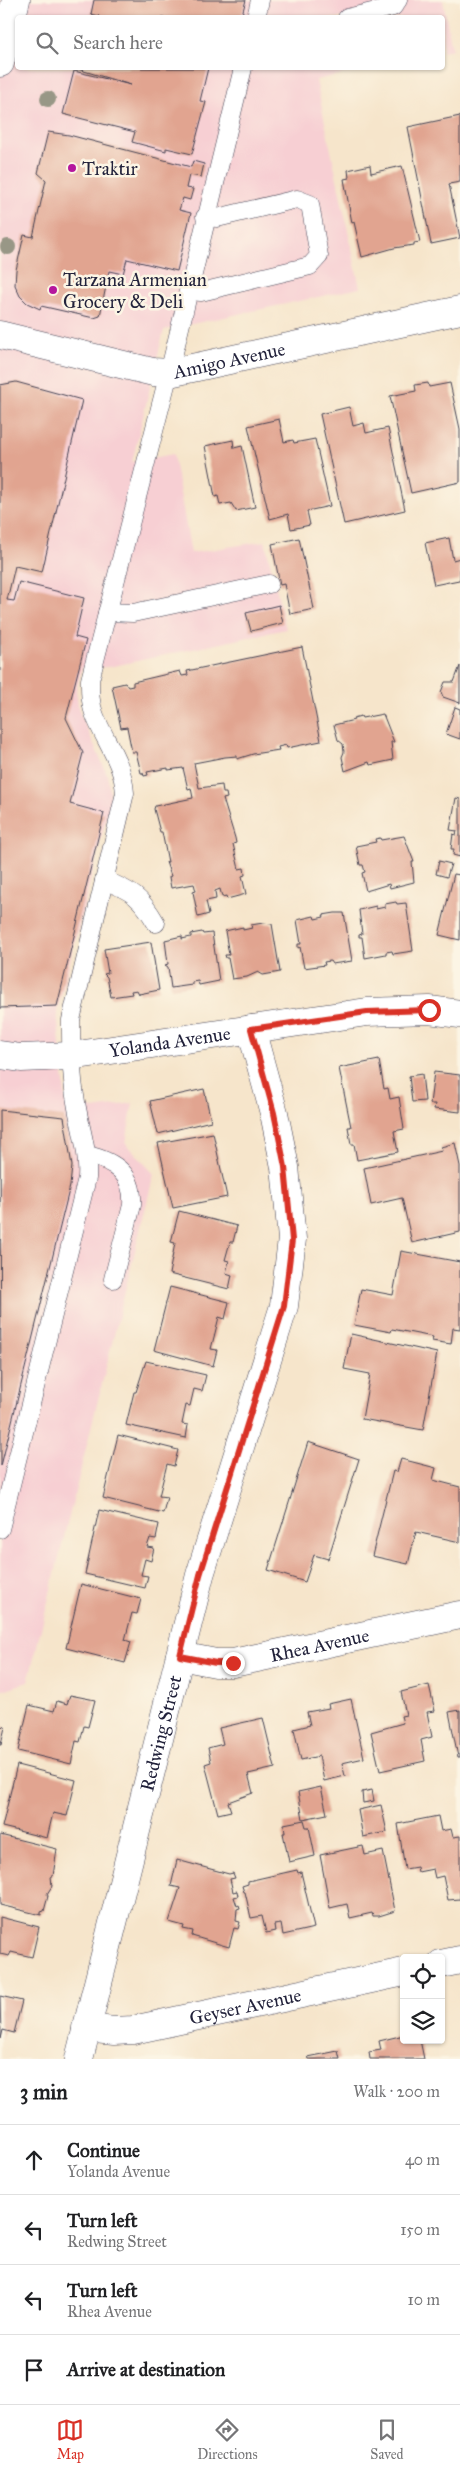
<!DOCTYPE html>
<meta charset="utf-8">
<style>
body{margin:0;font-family:"IM FELL Great Primer",serif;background:#f2f2f2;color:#202124}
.controls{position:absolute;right:15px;bottom:15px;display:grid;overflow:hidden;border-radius:5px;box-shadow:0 1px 4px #0004}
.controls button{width:45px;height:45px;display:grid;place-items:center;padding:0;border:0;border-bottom:1px solid #e0e0e0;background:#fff;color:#202124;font:25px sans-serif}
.stop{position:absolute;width:15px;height:15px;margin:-11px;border:4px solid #d93025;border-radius:50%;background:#fff}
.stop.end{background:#d93025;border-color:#fff;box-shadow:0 1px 5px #0008}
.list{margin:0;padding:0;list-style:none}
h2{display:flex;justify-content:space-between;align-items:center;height:65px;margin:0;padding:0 20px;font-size:21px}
h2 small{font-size:16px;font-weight:400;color:#757577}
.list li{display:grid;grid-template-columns:32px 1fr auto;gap:15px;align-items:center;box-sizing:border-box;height:70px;padding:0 20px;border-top:1px solid #e0e0e0}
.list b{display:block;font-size:19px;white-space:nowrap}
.list p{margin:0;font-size:16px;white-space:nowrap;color:#757577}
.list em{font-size:16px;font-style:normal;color:#757577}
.icon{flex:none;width:28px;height:28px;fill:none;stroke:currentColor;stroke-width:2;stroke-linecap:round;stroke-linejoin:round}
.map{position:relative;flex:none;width:460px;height:2059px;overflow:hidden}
.search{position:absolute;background:#fff;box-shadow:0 1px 4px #0004;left:15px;right:15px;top:15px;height:55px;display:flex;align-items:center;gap:12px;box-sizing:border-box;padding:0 18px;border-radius:5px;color:#757577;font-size:19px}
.sheet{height:345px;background:#fff}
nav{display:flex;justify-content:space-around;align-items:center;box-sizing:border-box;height:70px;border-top:1px solid #e0e0e0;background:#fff;font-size:14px;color:#757577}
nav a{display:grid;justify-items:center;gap:2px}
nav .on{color:#d93025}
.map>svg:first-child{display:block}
.built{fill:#f7cfd3}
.building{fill:#e1a490}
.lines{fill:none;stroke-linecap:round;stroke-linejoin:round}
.lane-casing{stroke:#423f51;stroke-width:19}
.street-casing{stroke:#423f51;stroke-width:29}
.primary-casing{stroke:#423f51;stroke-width:29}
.lane{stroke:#fff;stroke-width:18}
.street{stroke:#fff;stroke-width:28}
.primary{stroke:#fff;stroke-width:28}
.tree{fill:#989786}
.route{stroke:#d93025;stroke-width:6}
.poi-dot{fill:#b5179e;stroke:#fcf5e5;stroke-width:2}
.labels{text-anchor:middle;stroke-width:5;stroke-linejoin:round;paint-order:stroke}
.poi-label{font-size:19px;fill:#22223b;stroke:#fcf5e5;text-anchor:start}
.street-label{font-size:19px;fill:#22223b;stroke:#fcf5e5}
</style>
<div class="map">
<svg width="460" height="2059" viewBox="0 0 460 2059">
<rect width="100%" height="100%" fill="#fcf5e5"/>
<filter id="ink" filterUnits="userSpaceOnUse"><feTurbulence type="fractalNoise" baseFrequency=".02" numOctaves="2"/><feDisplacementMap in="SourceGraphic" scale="10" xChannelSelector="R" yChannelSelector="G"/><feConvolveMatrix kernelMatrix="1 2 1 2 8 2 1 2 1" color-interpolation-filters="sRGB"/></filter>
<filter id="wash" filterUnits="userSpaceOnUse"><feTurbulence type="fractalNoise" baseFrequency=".0096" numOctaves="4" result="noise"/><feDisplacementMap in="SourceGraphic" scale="20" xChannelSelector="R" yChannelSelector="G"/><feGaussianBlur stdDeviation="1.12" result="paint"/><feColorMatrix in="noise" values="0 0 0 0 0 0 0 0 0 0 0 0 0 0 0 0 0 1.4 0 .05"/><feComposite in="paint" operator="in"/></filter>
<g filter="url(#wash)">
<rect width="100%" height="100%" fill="#f6e5cb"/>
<path class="built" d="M0 0H443L452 49 443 52 442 18H18V68H370L316 80 360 288 164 330 132 462 173 454 191 553 265 541 286 629 109 667 82 668 76 690 79 711 107 774 111 799 57 1012 66 1104 94 1109 133 1103 126 1143 154 1174 28 1682 0 1691Z"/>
<g id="blocks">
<g class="building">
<path d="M94 0H246L241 18H98L99 16 91 14Z"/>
<path d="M74 68H208L200 101 206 102 192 154 166 148V151L132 142 135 132 63 114 74 71 131 85Z"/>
<path d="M460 116V182L449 184 460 238 431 244 408 127Z"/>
<path d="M48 132 69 135 191 167 193 161 204 164 201 177 189 175 186 188 193 189 190 200 183 198 179 210 191 213 177 271 127 259 123 274 109 271 100 316 94 318 41 306 40 309 27 303 20 296 15 285 16 270 24 235 33 237 46 180 38 173Z"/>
<path d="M370 165 371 173 402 166 420 242 414 243V245L394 248 362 257 354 222 352 223 344 179 349 178 348 170Z"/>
<path d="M16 382 82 400 42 572 15 566 7 600 14 601 19 582 84 598 75 637 86 640 66 718 83 753 70 804 104 813 57 1006 0 1008V385Z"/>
<path d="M428 383 429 387 450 383 460 429V482L411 493 390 396 416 391 415 385Z"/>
<path d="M349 407 353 426 364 423 366 433 388 428 405 510 344 524 320 414Z"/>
<path d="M279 419 284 442 293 440 294 443 315 439 330 506 307 511 310 525 291 529 288 514 270 519 248 426Z"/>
<path d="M233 440 234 448 242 446 255 507 236 511 231 503 220 505 218 496 215 497 205 446Z"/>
<path d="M299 538 314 609 290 614 284 584 280 585 272 544Z"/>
<path d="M449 538 453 560 460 558V578L459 580 434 585 425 543Z"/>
<path d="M279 605 283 623 251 631 246 613Z"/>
<path d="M302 647 321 741 287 748 286 745 278 747 279 750 253 754 237 759V756L225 757 194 763 199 788 222 785 223 793H226L227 798 223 799 235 838 236 843 233 844 239 869 244 868 245 875 242 876 246 894 227 899 226 896 222 897 220 889 215 891 216 899 206 901 209 914 198 917 193 892 196 891 194 884 171 888 169 877 171 876 166 862H168L162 832H160L154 809 155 806 193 798 191 788 188 789 183 768 168 770V768L147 772 148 775 144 776 143 773H141L136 752H132L127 727 121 728 112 686 125 683 128 687 133 686V682L180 671 182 676 188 675 187 671Z"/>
<path d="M460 666V703L443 697 441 692 445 682H454Z"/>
<path d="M455 707 460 709V739L446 734Z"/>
<path d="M383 714 394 742H391L393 760 370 765 369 762 345 771 342 757 344 752 343 744 338 740 334 725 354 720 353 718 361 716 362 718Z"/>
<path d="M456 798 460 799V857L453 855 454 849H451L453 834 456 835 457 831 450 830Z"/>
<path d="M404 836 414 862H412L414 882 390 888 389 884 366 891 362 873 365 872 363 865H360L356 846 376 842 375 839 380 838 381 840Z"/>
<path d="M439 861 451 864 447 877 436 874Z"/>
<path d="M454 874 460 875V940L439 935Z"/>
<path d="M396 902 397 904 406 903 413 951 393 954 392 951 386 952V954L365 958 362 937H359V935L362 934 359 910 376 906V909L385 907V904Z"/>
<path d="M335 913H344L352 961 332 964 330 961 324 962 325 965 304 968 300 947 298 948V944H301L297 920 314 916 315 919 324 917 323 915Z"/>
<path d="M263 923 272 924 280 972 263 975 258 972 247 977 232 979 228 958H226L225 955H229L225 931 243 927V930L252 928 251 925Z"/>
<path d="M202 932 203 934 212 933 219 981 199 985 198 981 192 982V985L171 988 168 967 165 965 168 964 165 940 182 936V939L191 937V934Z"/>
<path d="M151 942 159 990 139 994 137 990 131 991 132 994 111 997 107 977 104 974 108 973 104 949Z"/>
<path d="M379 1060 384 1089 388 1088 390 1099 399 1097 404 1129 394 1131 398 1152 357 1160 354 1144H351L348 1127H351L339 1068Z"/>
<path d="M434 1072 460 1075V1112L434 1109 435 1104H430Z"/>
<path d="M422 1074 425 1101 412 1102 409 1076Z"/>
<path d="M204 1089 211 1121 158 1134 150 1101Z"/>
<path d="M0 1110 64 1117 72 1166 70 1186 1 1466Z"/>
<path d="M213 1133 227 1197 173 1208 158 1143Z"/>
<path d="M455 1143 460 1166V1232L412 1243 402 1198 371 1205 364 1168 442 1151 441 1147Z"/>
<path d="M179 1211 237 1226 233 1242H230L225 1260 229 1261 226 1273 232 1275 229 1289 169 1274 175 1243 171 1242Z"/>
<path d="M401 1251 460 1262V1329L453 1328 451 1344 432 1341 433 1337 392 1329 391 1332 354 1325 361 1289 393 1295Z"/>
<path d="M170 1287 229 1302 225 1319 219 1317 211 1349 217 1350 213 1366 154 1350Z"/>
<path d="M351 1334 437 1353 423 1430 362 1419 370 1374 344 1369Z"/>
<path d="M146 1361 206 1375 202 1391 194 1389 190 1406 186 1405 182 1424 188 1425 186 1438 126 1425 134 1392H136Z"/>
<path d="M118 1435 178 1450 174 1466 167 1464 159 1496 167 1497 163 1513 103 1498Z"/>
<path d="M308 1442 359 1459 328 1559 314 1555 305 1582 268 1570Z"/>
<path d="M401 1459 436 1468 433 1480 460 1487V1542L416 1532 408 1564 372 1556 393 1471 397 1472Z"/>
<path d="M99 1510 159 1524 156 1539 150 1538 147 1547 154 1548 151 1561 145 1559 141 1575 148 1576 145 1588 85 1574Z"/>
<path d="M81 1584 141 1599 137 1614 132 1613 125 1640 131 1642 125 1663 66 1648Z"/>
<path d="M429 1685 435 1711 427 1712 432 1737 421 1740 425 1761 380 1771 371 1732 403 1723 401 1716 406 1715 401 1692Z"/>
<path d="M70 1695 95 1700 88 1727 84 1726 80 1742 76 1741 71 1764 18 1751 29 1705 54 1711 57 1701 67 1704Z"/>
<path d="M351 1699 364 1758 342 1763 345 1776 324 1781 319 1756 301 1760 294 1729 310 1725 307 1712 329 1708 328 1704Z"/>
<path d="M460 1710V1757H458L449 1712Z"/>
<path d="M263 1718 275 1768 248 1774 253 1793 228 1802 231 1811 218 1814 205 1764 211 1762 208 1748 223 1744 219 1728Z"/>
<path d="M0 1726 5 1727 1 1745H0Z"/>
<path d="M17 1765 76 1780 67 1816 53 1813 47 1838 2 1827Z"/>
<path d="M321 1787 327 1814 303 1819 298 1792Z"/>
<path d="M372 1790 374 1801 363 1803 362 1792Z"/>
<path d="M381 1805 387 1832 363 1837 358 1810Z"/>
<path d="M438 1816 441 1831 451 1829 453 1837 460 1836V1899L448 1900 443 1876 435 1878 433 1869 418 1872 417 1867 405 1869 398 1824Z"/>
<path d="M304 1820 306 1827H309L315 1856 289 1862 283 1833H285L284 1824Z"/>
<path d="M0 1835 57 1849 53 1876H51L52 1886 47 1894 48 1896 44 1911 41 1912V1915L0 1905Z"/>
<path d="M363 1846 365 1855 383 1851 395 1911 379 1916H373L372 1913 350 1918 347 1904 330 1908 320 1855Z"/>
<path d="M177 1860 229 1874 233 1873 235 1878 230 1879 233 1892 237 1891 238 1896 234 1897 237 1906 239 1905 240 1908 237 1909 236 1921 240 1922 238 1929 234 1928 229 1947 192 1936 193 1931 183 1929 184 1926 169 1922 180 1888 171 1886Z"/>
<path d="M297 1870 298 1873 301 1872 314 1928 283 1935 281 1924 274 1925 275 1931 266 1933 262 1916 251 1918 245 1892H244L242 1886 248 1884V1881Z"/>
<path d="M0 1917 39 1927 32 1957 11 1952 9 1956 0 1954Z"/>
<path d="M0 1996 22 2001 14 2033 3 2030 1 2039Z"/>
<path d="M404 2035V2040H420L424 2059H370L369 2052 381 2050 379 2041Z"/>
<path d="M338 2051 340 2059H309L308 2057Z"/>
</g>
</g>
</g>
<g filter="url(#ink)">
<use href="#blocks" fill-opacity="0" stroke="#423f51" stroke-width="1"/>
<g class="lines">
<defs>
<g id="lane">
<path d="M256 18 260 0"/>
<path d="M347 18 393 7 398 0"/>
<path d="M188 291 201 292 310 266 319 256 310 204 297 199 217 218 205 217"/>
<path d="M107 612 133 613 269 584"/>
<path d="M104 880C132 891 141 897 156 923"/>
<path d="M87 1155C115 1161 134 1174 132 1205L113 1279"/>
<path d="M0 1529 87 1178C89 1152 80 1128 76 1102 71 1075 71 1047 71 1020L125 793C123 763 106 743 95 716 90 704 90 692 90 680L169 373 243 68"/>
</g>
<g id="street">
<path id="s1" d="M0 335 153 372 169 373 460 310"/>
<path id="s2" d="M0 1055 21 1058 71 1056 367 1012 429 1010 460 1014"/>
<path id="s3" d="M180 1656 216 1663H233L460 1615"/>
<path d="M441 1964 460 1960"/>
<path id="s4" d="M86 2028 114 2031 133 2030 404 1972"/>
<path id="s5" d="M79 2059 200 1575 284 1306 292 1239 285 1167 274 1113 251 1029"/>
</g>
<path id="primary" d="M0 63 16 0"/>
</defs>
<use href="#lane" class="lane-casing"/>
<use href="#street" class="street-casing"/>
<use href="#primary" class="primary-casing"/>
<use href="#lane" class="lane"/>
<use href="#street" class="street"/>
<use href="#primary" class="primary"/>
</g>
<g class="tree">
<circle cx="48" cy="99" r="8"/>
<circle cx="8" cy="247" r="8"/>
</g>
</g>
<g class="lines" filter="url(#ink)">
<path class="route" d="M233 1663H216L180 1656 200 1575 284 1306 292 1240 285 1167 274 1113 251 1029 367 1012 429 1010"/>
</g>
<g class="poi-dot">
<circle cx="72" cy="168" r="5"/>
<circle cx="53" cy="290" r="5"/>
</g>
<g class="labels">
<g class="poi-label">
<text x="82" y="175">Traktir</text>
<text x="63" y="286">Tarzana Armenian<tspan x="63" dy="22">Grocery &amp; Deli</tspan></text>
</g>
<g class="street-label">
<text dy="7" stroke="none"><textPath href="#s1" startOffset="235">Amigo Avenue</textPath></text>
<text dy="7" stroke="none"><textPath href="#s2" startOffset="171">Yolanda Avenue</textPath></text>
<text dy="7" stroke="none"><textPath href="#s3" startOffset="142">Rhea Avenue</textPath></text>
<text dy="7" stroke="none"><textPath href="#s5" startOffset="336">Redwing Street</textPath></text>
<text dy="7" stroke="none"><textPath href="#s4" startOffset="162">Geyser Avenue</textPath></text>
</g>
</g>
</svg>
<div class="controls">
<button><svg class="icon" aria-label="locate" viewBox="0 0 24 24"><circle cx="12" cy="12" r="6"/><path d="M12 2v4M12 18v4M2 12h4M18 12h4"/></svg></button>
<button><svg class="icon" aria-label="layers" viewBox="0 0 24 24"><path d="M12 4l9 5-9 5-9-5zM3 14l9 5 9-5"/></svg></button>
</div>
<div class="stop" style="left:429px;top:1010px"></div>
<div class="stop end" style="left:233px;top:1663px"></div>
<div class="search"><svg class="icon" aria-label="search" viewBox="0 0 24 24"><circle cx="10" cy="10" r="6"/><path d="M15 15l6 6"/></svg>Search here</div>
</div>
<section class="sheet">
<h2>3 min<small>Walk · 200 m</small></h2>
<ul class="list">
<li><svg class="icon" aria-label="ahead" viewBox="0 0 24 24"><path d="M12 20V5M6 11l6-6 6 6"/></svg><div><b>Continue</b><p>Yolanda Avenue</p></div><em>40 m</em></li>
<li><svg class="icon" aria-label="left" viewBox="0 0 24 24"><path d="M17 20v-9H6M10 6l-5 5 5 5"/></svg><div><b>Turn left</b><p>Redwing Street</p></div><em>150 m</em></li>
<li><svg class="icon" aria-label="left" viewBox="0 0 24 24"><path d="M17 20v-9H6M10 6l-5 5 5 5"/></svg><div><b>Turn left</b><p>Rhea Avenue</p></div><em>10 m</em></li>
<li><svg class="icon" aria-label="arrive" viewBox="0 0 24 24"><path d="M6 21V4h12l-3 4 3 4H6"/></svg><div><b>Arrive at destination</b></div></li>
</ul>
</section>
<nav>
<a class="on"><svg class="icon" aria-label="map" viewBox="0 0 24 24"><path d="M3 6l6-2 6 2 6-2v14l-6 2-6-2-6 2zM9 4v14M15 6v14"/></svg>Map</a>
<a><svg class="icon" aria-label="directions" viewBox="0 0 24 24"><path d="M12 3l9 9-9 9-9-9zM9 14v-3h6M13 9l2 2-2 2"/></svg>Directions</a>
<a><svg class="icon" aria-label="saved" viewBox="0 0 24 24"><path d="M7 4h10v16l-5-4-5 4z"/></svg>Saved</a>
</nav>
